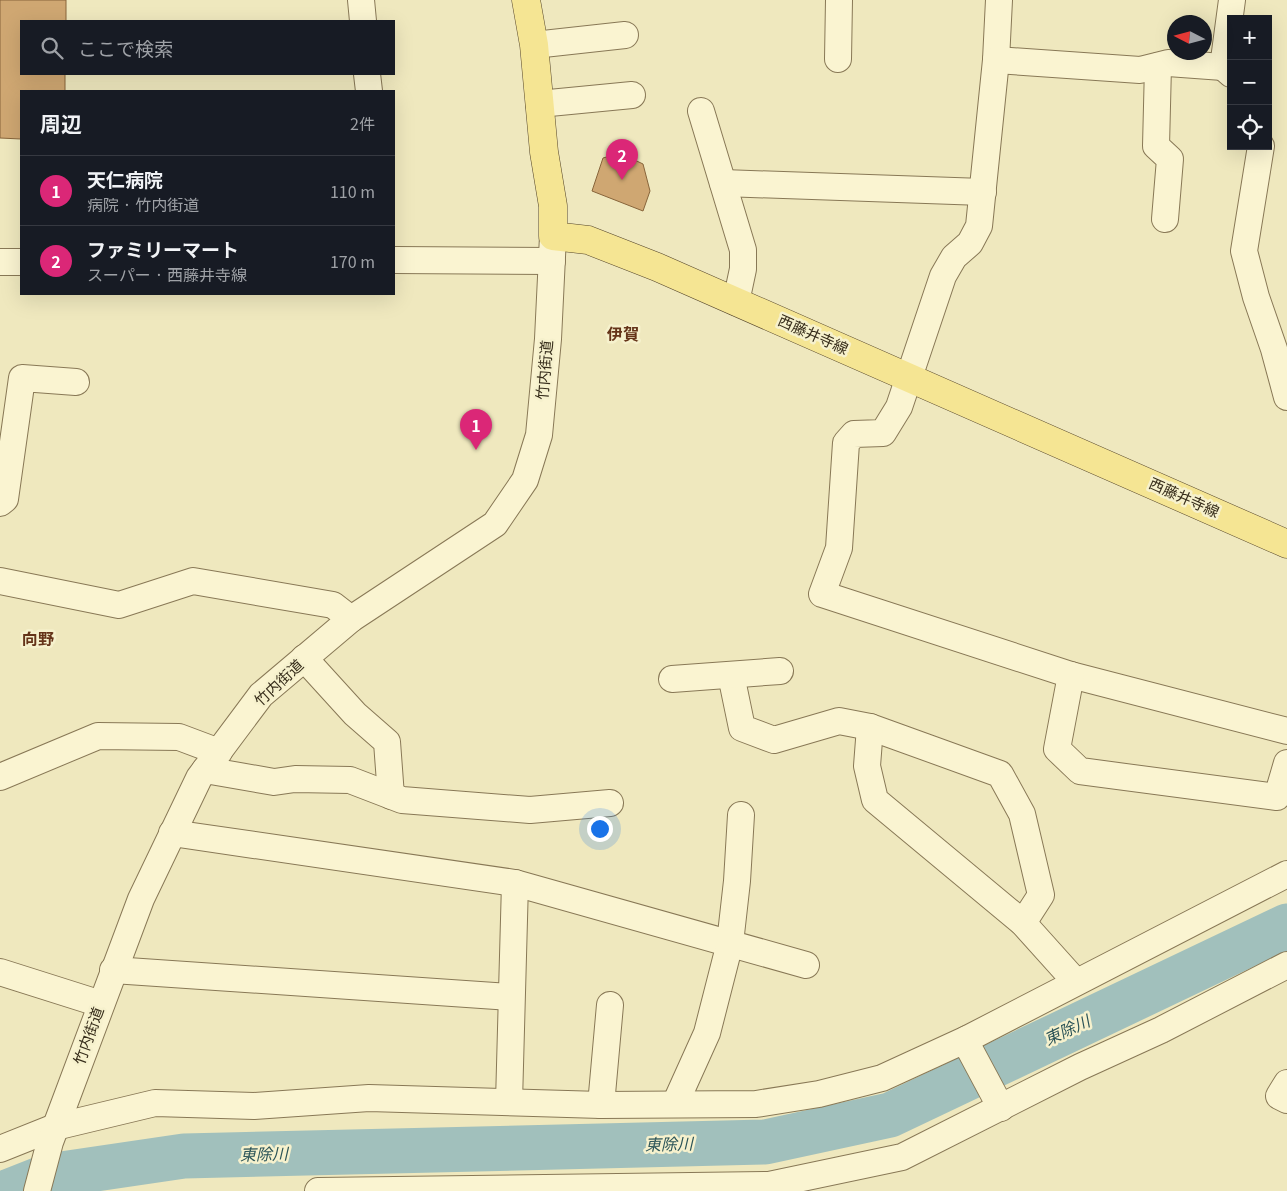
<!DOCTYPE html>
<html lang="ja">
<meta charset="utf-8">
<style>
body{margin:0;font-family:Georgia,"Noto Sans JP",serif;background:#242831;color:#f1f3f6}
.controls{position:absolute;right:15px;top:15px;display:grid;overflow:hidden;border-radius:0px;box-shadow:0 5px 20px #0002}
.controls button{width:45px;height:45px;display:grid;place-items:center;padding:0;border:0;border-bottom:1px solid #363941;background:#171b24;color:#f1f3f6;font:25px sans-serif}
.compass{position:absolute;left:1167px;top:15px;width:45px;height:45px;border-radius:50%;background:#171b24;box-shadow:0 5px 20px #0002;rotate:276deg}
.you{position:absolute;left:599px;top:828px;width:18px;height:18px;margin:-12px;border:4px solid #fff;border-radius:50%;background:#1a73e8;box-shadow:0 0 0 8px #1a73e833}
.badge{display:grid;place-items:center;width:32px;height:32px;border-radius:50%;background:#db2777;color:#fff;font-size:16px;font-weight:700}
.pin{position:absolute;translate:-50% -41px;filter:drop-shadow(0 1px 2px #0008)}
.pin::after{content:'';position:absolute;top:26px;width:18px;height:15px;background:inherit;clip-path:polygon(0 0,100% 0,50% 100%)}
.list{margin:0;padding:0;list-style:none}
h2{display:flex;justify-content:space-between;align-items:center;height:65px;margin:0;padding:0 20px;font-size:21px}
h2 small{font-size:16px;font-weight:400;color:#9ea1a6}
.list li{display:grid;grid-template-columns:32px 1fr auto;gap:15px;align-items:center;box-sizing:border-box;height:70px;padding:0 20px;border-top:1px solid #363941}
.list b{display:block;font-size:19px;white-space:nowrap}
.list p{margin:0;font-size:16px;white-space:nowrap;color:#9ea1a6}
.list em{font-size:16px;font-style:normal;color:#9ea1a6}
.icon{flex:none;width:28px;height:28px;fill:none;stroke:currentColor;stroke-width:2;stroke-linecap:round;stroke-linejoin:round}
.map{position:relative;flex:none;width:1287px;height:1191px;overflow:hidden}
.search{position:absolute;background:#171b24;box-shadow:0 5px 20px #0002;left:20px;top:20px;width:375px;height:55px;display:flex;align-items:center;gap:12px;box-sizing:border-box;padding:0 18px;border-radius:0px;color:#9ea1a6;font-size:19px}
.panel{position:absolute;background:#171b24;box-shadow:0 5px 20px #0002;left:20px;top:90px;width:375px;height:205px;border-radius:0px}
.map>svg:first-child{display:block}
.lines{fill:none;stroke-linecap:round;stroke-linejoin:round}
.river{stroke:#a1c0bc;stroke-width:45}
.building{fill:#cfa772;stroke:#88653b}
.minor-casing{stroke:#887856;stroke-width:28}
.major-casing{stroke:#55452b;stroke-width:29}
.minor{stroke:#faf4d1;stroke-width:26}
.major{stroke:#f5e593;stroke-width:28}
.labels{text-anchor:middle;stroke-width:5;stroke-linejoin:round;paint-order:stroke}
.street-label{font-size:15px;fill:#372d1b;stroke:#f6f1cd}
.neighbourhood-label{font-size:16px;font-weight:bold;fill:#653419;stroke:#f6f1cd}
.water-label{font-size:16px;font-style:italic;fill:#2a5357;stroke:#f6f1cd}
</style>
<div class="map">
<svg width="1287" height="1191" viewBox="0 0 1287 1191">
<rect width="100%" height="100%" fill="#efe8be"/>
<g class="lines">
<path class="river" d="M10 1191 48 1176 184 1156 765 1142 890 1115 1287 926"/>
</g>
<g class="building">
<path d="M0 0H66V21H21V74H65V91H21V139L0 138Z"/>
<path d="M620 153 643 164 650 191 643 211 592 191 603 158Z"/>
</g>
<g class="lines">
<defs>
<g id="minor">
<path d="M361 0 363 21"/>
<path d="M999 0 996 60 979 226 970 243 954 257 943 276 899 407 883 433 854 434 846 443 839 548 822 594 1071 675 1287 731"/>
<path d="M534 45 625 35"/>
<path d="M838 59 839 0"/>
<path d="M996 60 1140 70 1168 63 1223 67"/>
<path d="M1158 66 1156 146 1170 159 1165 219"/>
<path d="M367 74 369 91"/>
<path d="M1231 74 1223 67 1232 0"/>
<path d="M539 104 632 95"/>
<path d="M701 111 743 250V269L736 302"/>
<path d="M1261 146 1244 251 1256 297 1274 349 1287 397"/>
<path d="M723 183 983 192"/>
<path d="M394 260 552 261"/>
<path d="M0 262H21"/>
<path d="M0 503 5 499 22 378 76 382"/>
<path d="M0 581 119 605 193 581 333 605 351 619"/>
<path d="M304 658 355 714 387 742 391 796"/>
<path d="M731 675 742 728 774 740 839 721 870 727 1000 774 1022 814 1041 895 1023 923"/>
<path d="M1071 675 1057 749 1080 771 1277 797 1287 763"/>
<path d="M672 679 780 671"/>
<path d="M870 727 867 766 875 800 1023 923 1076 982"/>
<path d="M205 770 274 782 295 779 350 780 402 800 530 810 610 803"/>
<path d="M0 777 98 736 179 737 219 752"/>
<path d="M172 833 515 883 806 965"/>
<path d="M113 970 511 997"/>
<path d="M0 972 101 1004"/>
<path d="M967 1039 970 1050 1001 1108"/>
<path d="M1287 1083 1279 1096 1287 1100"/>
<path d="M509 1102 515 883"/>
<path d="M675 1104 707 1033 730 943 737 881 741 815"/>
<path d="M601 1105 610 1005"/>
<path d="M0 1149 55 1127 155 1103 254 1106 369 1098 601 1105 756 1104 819 1094 882 1078 967 1039 1287 874"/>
<path d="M37 1191 50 1142 141 899 199 778 261 695 351 619 495 524 525 480 539 435 548 339 553 236"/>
<path d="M318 1191 769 1185 902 1157 1080 1067 1161 1030 1287 965"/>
</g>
<path id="major" d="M526 0 534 45 544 152 553 206V236L588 240 657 267 1287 544"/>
</defs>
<use href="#minor" class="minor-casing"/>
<use href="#major" class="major-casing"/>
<use href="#minor" class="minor"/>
<use href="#major" class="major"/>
</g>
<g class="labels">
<g class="street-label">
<text transform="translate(813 335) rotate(24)" y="5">西藤井寺線</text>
<text transform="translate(545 370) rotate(-85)" y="5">竹内街道</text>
<text transform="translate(1184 498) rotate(24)" y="5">西藤井寺線</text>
<text transform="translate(279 683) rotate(-43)" y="5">竹内街道</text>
<text transform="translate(89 1036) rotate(-70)" y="5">竹内街道</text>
</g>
<g class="neighbourhood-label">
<text x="623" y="340">伊賀</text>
<text x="38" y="645">向野</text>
</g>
<g class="water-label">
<text transform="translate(1067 1030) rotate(-25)" y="6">東除川</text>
<text transform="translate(669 1144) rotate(-1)" y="6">東除川</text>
<text transform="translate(264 1154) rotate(-1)" y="6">東除川</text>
</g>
</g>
</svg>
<div class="controls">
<button>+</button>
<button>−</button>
<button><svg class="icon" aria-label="locate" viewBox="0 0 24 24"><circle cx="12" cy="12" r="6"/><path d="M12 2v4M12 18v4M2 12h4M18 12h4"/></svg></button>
</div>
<svg class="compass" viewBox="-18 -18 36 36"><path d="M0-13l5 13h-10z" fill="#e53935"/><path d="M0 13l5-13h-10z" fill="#9ea1a6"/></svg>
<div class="you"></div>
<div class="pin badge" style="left:476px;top:450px">1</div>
<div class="pin badge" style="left:622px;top:180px">2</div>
<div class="search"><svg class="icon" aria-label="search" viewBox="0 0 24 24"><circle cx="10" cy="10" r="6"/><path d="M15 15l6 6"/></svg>ここで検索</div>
<section class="panel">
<h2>周辺<small>2件</small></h2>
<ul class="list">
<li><span class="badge">1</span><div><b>天仁病院</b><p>病院 · 竹内街道</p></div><em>110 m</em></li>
<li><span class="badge">2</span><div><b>ファミリーマート</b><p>スーパー · 西藤井寺線</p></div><em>170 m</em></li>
</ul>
</section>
</div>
